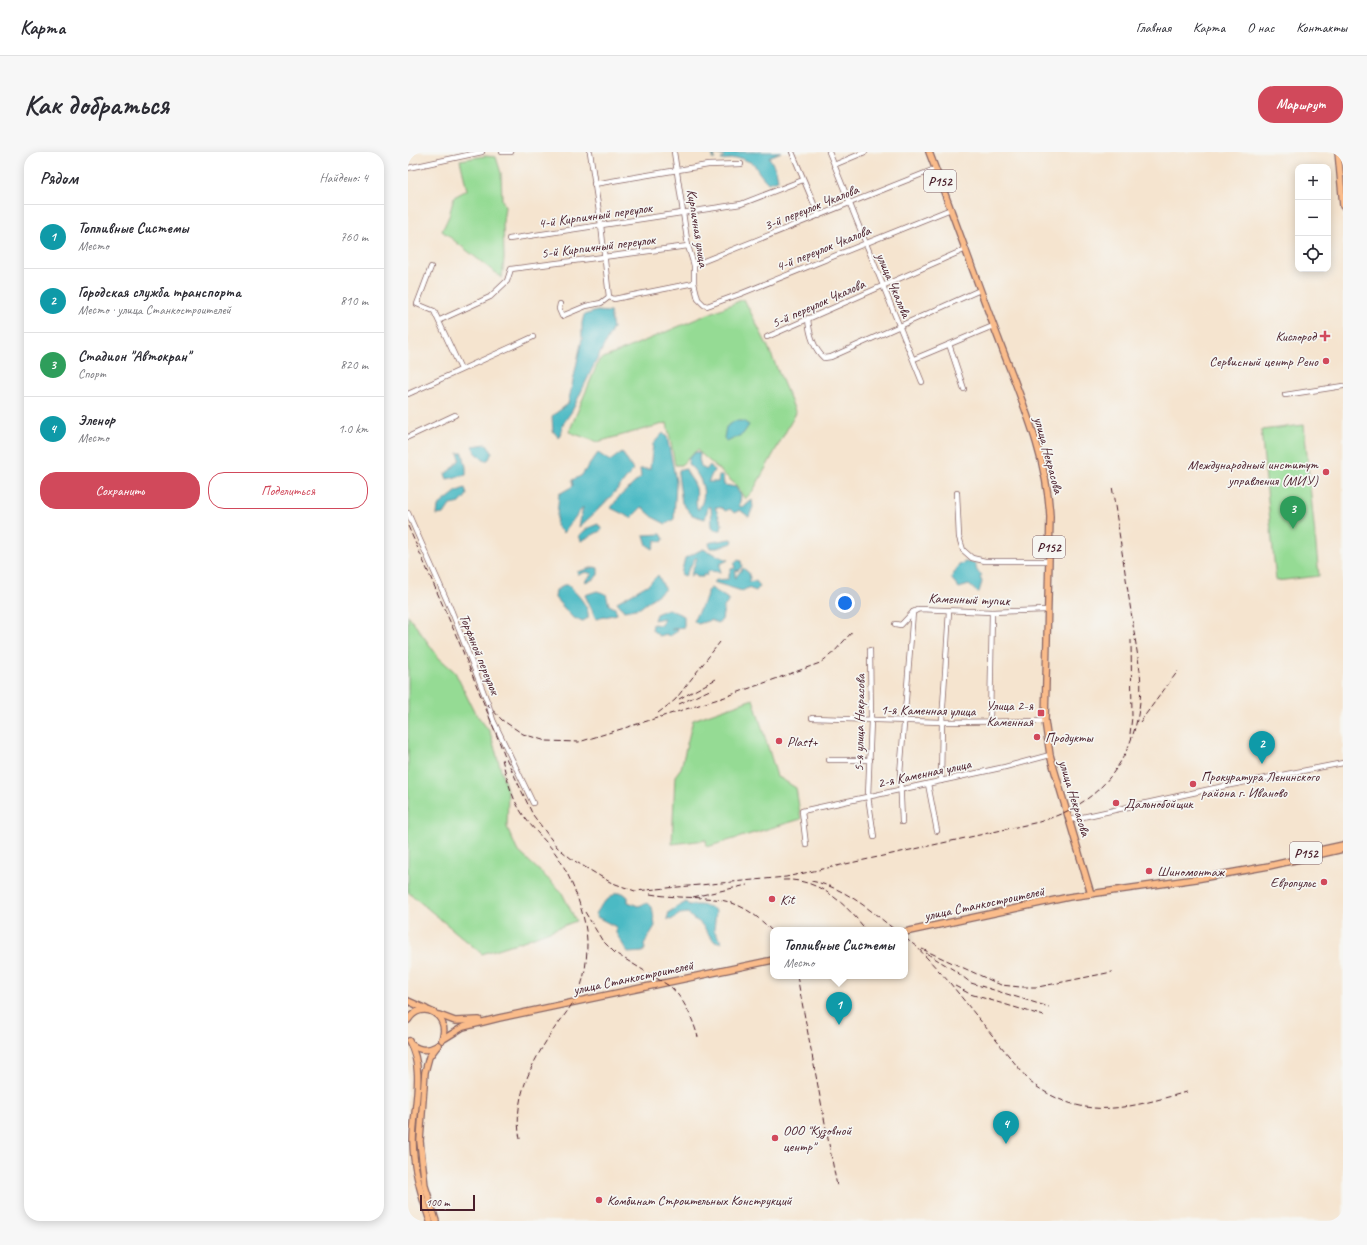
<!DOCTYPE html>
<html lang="ru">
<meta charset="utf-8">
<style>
body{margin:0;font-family:Caveat,sans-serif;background:#f7f7f7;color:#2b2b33}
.controls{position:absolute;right:12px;top:12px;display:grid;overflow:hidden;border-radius:8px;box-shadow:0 2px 10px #0003}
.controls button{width:36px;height:36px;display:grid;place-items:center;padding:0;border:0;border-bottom:1px solid #e1e1e2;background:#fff;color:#2b2b33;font:20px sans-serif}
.scale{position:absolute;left:12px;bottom:10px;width:55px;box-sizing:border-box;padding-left:4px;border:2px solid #4a1f2b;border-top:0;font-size:11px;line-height:14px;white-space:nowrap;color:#4a1f2b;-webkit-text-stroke:3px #f6f6f2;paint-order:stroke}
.you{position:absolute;left:437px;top:451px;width:14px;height:14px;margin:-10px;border:3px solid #fff;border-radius:50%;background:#1a73e8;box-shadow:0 0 0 6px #1a73e833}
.badge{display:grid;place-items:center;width:26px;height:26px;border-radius:50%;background:#d1495b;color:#fff;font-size:13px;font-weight:700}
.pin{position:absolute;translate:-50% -33px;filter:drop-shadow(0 1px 2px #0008)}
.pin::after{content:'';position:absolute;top:21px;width:14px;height:12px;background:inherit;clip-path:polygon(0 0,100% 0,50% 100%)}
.popup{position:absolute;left:362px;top:775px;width:138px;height:52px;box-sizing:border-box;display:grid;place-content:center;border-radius:8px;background:#fff;filter:drop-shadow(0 1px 3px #0005);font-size:13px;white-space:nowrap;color:#7c7c81}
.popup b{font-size:15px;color:#2b2b33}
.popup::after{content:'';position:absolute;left:50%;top:100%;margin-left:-8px;border:8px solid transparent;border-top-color:#fff}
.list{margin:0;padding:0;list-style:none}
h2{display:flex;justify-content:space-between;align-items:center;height:52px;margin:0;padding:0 16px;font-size:17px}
h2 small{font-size:13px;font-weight:400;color:#7c7c81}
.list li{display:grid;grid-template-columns:26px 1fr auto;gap:12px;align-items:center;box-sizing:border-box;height:64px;padding:0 16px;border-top:1px solid #e1e1e2}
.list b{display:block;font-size:15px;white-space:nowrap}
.list p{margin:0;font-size:13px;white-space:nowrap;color:#7c7c81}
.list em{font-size:13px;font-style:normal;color:#7c7c81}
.actions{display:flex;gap:8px;padding:12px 16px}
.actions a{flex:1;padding:9px 0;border:1px solid #d1495b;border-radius:16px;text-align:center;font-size:14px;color:#d1495b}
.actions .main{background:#d1495b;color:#fff}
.icon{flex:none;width:22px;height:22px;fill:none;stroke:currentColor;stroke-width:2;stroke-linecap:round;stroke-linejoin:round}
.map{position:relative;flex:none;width:935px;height:1069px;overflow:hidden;border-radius:16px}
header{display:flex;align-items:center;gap:24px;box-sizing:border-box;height:56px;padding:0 20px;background:#fff;border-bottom:1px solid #e1e1e2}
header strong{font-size:19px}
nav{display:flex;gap:22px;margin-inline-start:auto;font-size:14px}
.intro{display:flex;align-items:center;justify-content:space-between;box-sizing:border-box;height:96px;padding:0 24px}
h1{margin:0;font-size:28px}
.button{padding:10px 18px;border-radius:16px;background:#d1495b;color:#fff;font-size:14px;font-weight:700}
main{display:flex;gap:24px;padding:0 24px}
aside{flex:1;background:#fff;border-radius:16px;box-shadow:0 2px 10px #0003}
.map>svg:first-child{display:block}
.green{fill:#95db94;stroke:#707d60}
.water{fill:#4cbac4;stroke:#4b6c78}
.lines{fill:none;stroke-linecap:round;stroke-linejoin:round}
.minor-casing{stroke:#866464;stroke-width:6}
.major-casing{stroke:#866464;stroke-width:8}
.minor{stroke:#fff;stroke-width:4.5}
.major{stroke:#fabc8b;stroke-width:5.5}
.rail{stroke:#4a1f2b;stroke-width:1;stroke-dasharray:6 3;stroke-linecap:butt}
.poi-dot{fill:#d1495b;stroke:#f6f6f2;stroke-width:1.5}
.labels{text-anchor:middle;stroke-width:3.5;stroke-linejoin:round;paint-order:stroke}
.shield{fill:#f6f6f2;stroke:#7e6067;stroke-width:1}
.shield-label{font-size:13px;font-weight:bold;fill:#4a1f2b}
.street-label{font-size:14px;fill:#4a1f2b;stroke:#f6f6f2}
.poi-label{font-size:14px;fill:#4a1f2b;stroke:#f6f6f2;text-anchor:start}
</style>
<header>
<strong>Карта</strong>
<nav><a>Главная</a><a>Карта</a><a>О нас</a><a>Контакты</a></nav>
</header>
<div class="intro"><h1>Как добраться</h1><a class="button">Маршрут</a></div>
<main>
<aside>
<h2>Рядом<small>Найдено: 4</small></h2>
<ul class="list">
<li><span class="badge" style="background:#0f9aa8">1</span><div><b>Топливные Системы</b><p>Место</p></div><em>760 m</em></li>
<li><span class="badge" style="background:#0f9aa8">2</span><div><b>Городская служба транспорта</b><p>Место · улица Станкостроителей</p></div><em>810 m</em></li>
<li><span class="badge" style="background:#2e9e5b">3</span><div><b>Стадион &quot;Автокран&quot;</b><p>Спорт</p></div><em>820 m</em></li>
<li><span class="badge" style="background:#0f9aa8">4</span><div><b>Эленор</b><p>Место</p></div><em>1.0 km</em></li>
</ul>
<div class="actions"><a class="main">Сохранить</a><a>Поделиться</a></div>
</aside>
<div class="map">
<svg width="935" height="1069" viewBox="0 0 935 1069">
<rect width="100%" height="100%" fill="#f6f6f2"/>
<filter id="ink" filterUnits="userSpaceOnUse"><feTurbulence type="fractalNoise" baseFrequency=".025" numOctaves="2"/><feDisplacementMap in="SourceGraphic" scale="8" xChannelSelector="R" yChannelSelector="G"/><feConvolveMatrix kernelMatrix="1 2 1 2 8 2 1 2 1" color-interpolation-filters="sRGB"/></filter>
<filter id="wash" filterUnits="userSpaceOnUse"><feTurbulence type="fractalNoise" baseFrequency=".012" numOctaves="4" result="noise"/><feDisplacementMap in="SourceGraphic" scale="16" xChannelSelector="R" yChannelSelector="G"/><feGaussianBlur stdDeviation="0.9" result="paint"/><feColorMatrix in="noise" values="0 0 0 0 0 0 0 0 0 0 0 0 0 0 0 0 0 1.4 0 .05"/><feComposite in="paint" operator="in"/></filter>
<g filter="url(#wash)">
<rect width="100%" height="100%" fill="#f5e4cf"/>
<g class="green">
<path d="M77 4 88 5 93 21 94 47 97 55 95 70 96 106 94 126 34 79 41 64 46 45 59 38 52 8Z"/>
<path d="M336 147 360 195 388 261 345 339 337 347 328 333 289 298 273 313H267L259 271 189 290 161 280 191 208Z"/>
<path d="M896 273 911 424 868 429 853 278Z"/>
<path d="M0 463 31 506 47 520 66 559 82 580 100 642 99 675 109 698 153 739 168 769 118 788 74 802 0 740Z"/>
<path d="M345 547 369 624 388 636 393 667 299 695 298 688 264 692 267 624 273 616 285 568Z"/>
</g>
<g class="water">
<path d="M289 0H373L361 5 368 18 370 28 360 31C354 25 350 20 346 12L333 6 313 8 316 4 308 2 306 3 307 7H304L305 4 302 1 297 2 295 0Z"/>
<path d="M189 159 202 160 205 176 184 217 164 259 155 272 151 286 145 279 144 264 160 252 174 187V171L176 163Z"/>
<path d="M327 269H335L341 273 335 282 319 290 316 286 318 275Z"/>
<path d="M255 281 259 285 268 329 266 367 258 372 246 366 234 355 223 366 203 356 210 346 233 325 232 317H242L245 292Z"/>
<path d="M78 292 84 300 81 307 77 309 67 301 65 294Z"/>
<path d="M214 300 225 318C209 339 191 358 171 375L175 355 155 381 148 374 151 342 165 334 164 328 173 324 190 301 202 309Z"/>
<path d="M288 300 292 302 291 307 293 314 298 318 302 313 306 318 300 330H310L311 324H315L316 333 328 335 333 344 331 354 336 355 344 348 345 355 341 365 332 358 326 361 322 357 317 359 314 356 307 355 314 372 313 378H306L304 374 303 355H300L297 367 284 363 274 351 270 322 272 318 278 317C280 325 286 328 288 336 290 344 286 350 290 358 302 342 293 323 280 312L281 306Z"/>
<path d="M50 301H55L58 315V323L39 327 37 322 46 315 52 307Z"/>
<path d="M57 336 59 343 52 351 42 353 36 362 29 363 30 354 49 339Z"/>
<path d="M190 372 194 378 173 389 171 383 180 376Z"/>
<path d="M253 382 256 387 254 390 248 388 245 397 239 393 236 383Z"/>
<path d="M322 387 325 388 324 391 310 396H302L301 391 304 390Z"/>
<path d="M295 397 320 408 312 412V420L301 419 298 424 296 422 295 425H289L286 421 282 425 289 406H287L277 424 273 422 277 406Z"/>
<path d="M330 408 333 409 334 414 331 418 327 419V426L335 416 341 421 342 426 340 430 348 429 352 434 348 439 340 436 334 439 305 430 309 428 320 427 323 417 327 416 326 412Z"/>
<path d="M557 410 567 411 569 419 574 423 572 425 574 430 571 440H569L561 433 551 436 543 426 551 413Z"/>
<path d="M186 415 190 416V423L184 428 176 430 184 422 178 420 170 423 169 420Z"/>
<path d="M250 423 257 437 232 456 216 459 209 450 241 432Z"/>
<path d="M155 433H160C168 441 182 454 180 466L175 469 165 466 147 446 148 438 154 435Z"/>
<path d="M303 436 322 448 316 455 314 468 309 471 303 468 290 472 286 469C288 459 300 450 299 439Z"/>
<path d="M189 439 198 442 201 453 207 456 209 462 188 467 177 443Z"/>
<path d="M260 457 276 464V475L264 477 263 478 268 477 270 479 260 485 259 482 251 484 244 478 245 472 253 473 256 466 246 468 248 462Z"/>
<path d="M208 741H215L220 745V750L230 754 240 751 244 755 247 774 236 792 237 797 235 800 220 801 208 781V775L189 765 188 762 194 752Z"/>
<path d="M278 750 281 753C290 753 300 752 308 759L306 778 314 791C310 789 308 791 305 788 299 781 294 769 285 767L280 761 272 762 263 768 259 767 261 760Z"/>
</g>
</g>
<g filter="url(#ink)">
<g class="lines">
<defs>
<g id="minor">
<path d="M94 0H103"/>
<path d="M182 0 193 73 201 145"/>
<path d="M266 0 280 94 286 113V131L290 147 296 153 299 154 332 142 543 57"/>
<path d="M384 0 411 64"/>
<path d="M421 0 514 230"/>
<path d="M426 13 457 0"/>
<path d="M0 16 74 0"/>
<path d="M186 32 300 13 333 12"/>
<path d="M101 87 333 52 395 28"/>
<path d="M286 113 527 17"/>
<path d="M23 115 9 152 26 159 53 217"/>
<path d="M152 152 151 157 154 164 178 154 193 151 201 145 206 147 286 131"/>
<path d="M400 166C401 180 405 196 416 206L423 205 572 138"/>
<path d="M32 168 82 145 99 129 103 117 280 94"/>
<path d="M359 185 558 97"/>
<path d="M541 192 556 237"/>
<path d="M506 207 585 174"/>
<path d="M0 242 125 185"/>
<path d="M877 243 935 234"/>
<path d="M0 285 47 263"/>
<path d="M549 341 551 385 555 398 564 406 577 409H640"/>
<path d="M0 361 44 460 81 554 85 568 125 651"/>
<path d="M487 472 493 473 505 460 511 457 584 460 639 458"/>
<path d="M462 498 463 568 460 644 466 685"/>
<path d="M404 566 534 570 637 569"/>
<path d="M582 570 584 460"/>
<path d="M421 608H462"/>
<path d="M533 629 534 570 541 459"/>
<path d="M520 632 529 679"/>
<path d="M661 668 807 636 935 611"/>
<path d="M494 670 492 622 505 460"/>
<path d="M398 693 394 659 597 615 642 603"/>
</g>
<g id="major">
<path d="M521 0C545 62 567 125 591 188 612 245 639 303 642 365L637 569 642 603 683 742"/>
<path d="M930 0 935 54"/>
<path d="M912 698 935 693"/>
<path d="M497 780 661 745 788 727 861 714 935 697"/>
<path d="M0 849 18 857"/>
<path d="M31 863 47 869 71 868"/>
<path d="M0 868C14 846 43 864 34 887"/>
<path d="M34 888 55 875 91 866 365 808"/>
<path d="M1 889C18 919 5 956 5 989 5 1016 13 1043 22 1069"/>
<path d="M4 893C12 899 20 899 29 894"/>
<path d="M28 1069 17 1034 12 989 17 920 21 905 30 893"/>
</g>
</defs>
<use href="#minor" class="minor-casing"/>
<use href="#major" class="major-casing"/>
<use href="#minor" class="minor"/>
<use href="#major" class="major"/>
<g class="rail">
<path d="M0 374 51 490 97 604 125 663 149 695 165 708 202 730 227 739 378 725 631 670C646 665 660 660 673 651 717 623 737 569 732 519L704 334"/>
<path d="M271 547 310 526"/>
<path d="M79 552 94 568 115 582 138 589 171 590 317 545 412 511 426 500 444 480"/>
<path d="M271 552 304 537"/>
<path d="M250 561 267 548 312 490"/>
<path d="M732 570 770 519"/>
<path d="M722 582 724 565 723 488"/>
<path d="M94 607C98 623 103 644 112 658 123 677 141 690 152 708 165 730 179 766 179 791 179 807 177 825 171 839 165 853 155 865 146 877 124 910 104 947 112 987"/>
<path d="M375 728C411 726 438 752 458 778"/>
<path d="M403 729C436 735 461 757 487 778"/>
<path d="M242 742C296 751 322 734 365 780"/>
<path d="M285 745 339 733"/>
<path d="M177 760 194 788 207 801 263 835C277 849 284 865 290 885"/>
<path d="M497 786 509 795 542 831 622 930C678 971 718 956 779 940"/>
<path d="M514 797 593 833 612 835H630L704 820"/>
<path d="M518 801 546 818 563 831 641 855"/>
<path d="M389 824 429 1034"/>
<path d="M547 834 562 842 636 864"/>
</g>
</g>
</g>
<g class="poi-dot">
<path d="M915 178h4v4h4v4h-4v4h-4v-4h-4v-4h4z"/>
<circle cx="918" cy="209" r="4"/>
<circle cx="918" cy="320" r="4"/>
<rect x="629" y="557" width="8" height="8" rx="2"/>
<circle cx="629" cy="585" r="4"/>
<circle cx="371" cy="589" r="4"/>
<circle cx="785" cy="632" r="4"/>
<circle cx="708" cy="651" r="4"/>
<circle cx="741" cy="719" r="4"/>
<circle cx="916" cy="730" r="4"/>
<circle cx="364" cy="747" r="4"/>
<circle cx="367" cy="986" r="4"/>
<circle cx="191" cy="1048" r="4"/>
</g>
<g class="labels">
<g class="shield">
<rect x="516" y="18" width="32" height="22" rx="3"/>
<rect x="625" y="384" width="32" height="22" rx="3"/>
<rect x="882" y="690" width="32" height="22" rx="3"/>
</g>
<g class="shield-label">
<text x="532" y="34">Р152</text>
<text x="641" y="400">Р152</text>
<text x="898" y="706">Р152</text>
</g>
<g class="street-label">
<text transform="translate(403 55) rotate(-22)" y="5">3-й переулок Чкалова</text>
<text transform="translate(187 63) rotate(-8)" y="5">4-й Кирпичный переулок</text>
<text transform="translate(290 76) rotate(81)" y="5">Кирпичная улица</text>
<text transform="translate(190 94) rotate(-7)" y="5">5-й Кирпичный переулок</text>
<text transform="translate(415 96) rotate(-22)" y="5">4-й переулок Чкалова</text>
<text transform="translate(486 133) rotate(67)" y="5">улица Чкалова</text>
<text transform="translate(410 151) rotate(-24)" y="5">5-й переулок Чкалова</text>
<text transform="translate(641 303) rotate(75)" y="5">улица Некрасова</text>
<text transform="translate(561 447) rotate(2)" y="5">Каменный тупик</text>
<text transform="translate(72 502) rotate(68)" y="5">Торфяной переулок</text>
<text transform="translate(520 558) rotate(1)" y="5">1-я Каменная улица</text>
<text transform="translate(451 571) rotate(-89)" y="5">5-я улица Некрасова</text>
<text transform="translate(516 621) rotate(-12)" y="5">2-я Каменная улица</text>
<text transform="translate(667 646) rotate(73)" y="5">улица Некрасова</text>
<text transform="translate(576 751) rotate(-12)" y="5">улица Станкостроителей</text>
<text transform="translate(225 825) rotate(-12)" y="5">улица Станкостроителей</text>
</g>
<g class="poi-label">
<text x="908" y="189" text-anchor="end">Кислород</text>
<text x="910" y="214" text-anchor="end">Сервисный центр Рено</text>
<text x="910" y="317" text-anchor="end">Международный институт<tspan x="910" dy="16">управления (МИУ)</tspan></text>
<text x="625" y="558" text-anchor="end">Улица 2-я<tspan x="625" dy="16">Каменная</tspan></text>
<text x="637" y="590">Продукты</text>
<text x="379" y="594">Plast+</text>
<text x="793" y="629">Прокуратура Ленинского<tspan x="793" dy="16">района г. Иваново</tspan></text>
<text x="716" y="656">Дальнобойщик</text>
<text x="749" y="724">Шиномонтаж</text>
<text x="908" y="735" text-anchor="end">Европульс</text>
<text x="372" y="752">Kit</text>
<text x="375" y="983">ООО "Кузовной<tspan x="375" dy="16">центр"</tspan></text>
<text x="199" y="1053">Комбинат Строительных Конструкций</text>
</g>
</g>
</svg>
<div class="controls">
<button>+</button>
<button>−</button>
<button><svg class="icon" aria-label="locate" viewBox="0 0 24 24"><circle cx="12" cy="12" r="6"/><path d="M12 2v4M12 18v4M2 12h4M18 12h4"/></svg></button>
</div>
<div class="scale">100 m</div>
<div class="you"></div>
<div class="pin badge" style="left:431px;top:873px;background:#0f9aa8">1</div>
<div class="popup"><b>Топливные Системы</b>Место</div>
<div class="pin badge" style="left:854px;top:612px;background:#0f9aa8">2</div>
<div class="pin badge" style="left:885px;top:377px;background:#2e9e5b">3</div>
<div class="pin badge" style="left:598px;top:992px;background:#0f9aa8">4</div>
</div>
</main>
